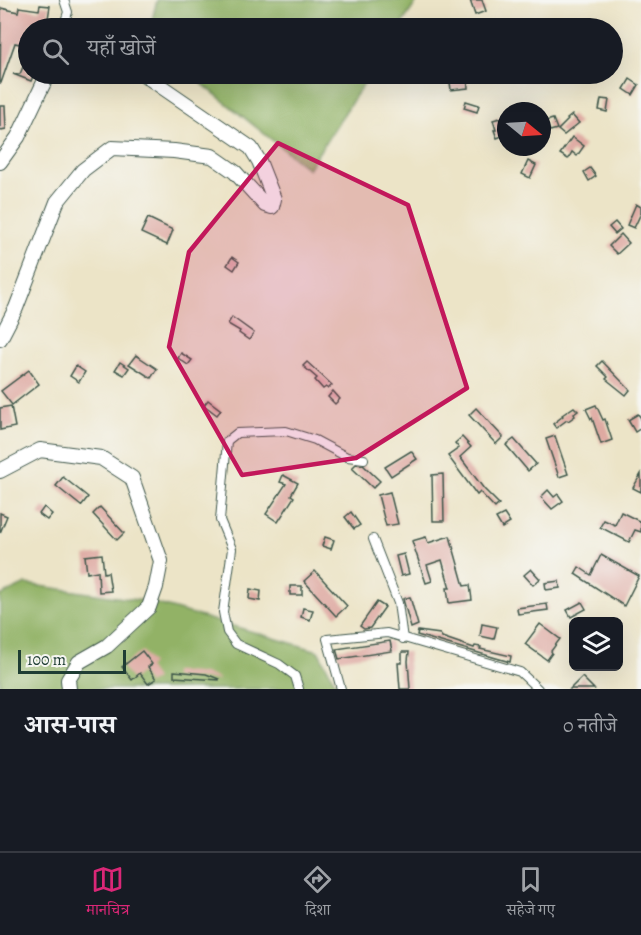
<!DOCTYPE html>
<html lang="hi">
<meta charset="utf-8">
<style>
body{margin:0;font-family:Alegreya,"Noto Serif Devanagari",serif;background:#20242c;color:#f1f3f6}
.controls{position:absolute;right:18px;bottom:18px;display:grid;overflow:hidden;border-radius:9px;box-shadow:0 6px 24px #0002}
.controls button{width:54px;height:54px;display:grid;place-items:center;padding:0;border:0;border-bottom:2px solid #363941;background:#171b24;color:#f1f3f6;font:30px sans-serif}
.compass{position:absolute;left:497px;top:102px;width:54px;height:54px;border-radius:50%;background:#171b24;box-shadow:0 6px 24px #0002;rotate:108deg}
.scale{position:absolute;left:18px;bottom:15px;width:108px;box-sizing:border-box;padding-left:6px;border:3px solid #1f3d34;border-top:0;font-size:16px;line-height:21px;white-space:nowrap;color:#1f3d34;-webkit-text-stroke:4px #f6f6f2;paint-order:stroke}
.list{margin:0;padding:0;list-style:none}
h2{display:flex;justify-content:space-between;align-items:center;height:78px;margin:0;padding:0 24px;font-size:26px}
h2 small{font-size:20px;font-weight:400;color:#9ea1a6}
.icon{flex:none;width:33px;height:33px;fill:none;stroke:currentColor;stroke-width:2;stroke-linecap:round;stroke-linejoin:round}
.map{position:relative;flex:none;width:641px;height:689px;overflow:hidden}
.search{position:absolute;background:#171b24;box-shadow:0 6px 24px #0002;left:18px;right:18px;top:18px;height:66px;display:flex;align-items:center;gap:15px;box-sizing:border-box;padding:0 21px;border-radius:33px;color:#9ea1a6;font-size:22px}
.sheet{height:162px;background:#171b24}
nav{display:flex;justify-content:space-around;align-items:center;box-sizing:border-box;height:84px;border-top:2px solid #363941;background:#171b24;font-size:16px;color:#9ea1a6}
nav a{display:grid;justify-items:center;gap:3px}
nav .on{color:#db2777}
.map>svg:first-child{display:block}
.forest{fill:#92b266;stroke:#58784d;stroke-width:1.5}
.building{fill:#dea8a0}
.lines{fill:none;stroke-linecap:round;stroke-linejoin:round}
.street-casing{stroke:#3e564a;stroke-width:10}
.primary-casing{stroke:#3e564a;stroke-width:16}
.street{stroke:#fff;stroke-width:8}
.primary{stroke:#fff;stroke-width:14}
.marked{fill:#c2185b;fill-opacity:0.2;stroke:#c2185b;stroke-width:4.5;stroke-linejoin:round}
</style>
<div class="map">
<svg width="641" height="689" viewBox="0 0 641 689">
<rect width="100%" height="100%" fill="#f6f6f2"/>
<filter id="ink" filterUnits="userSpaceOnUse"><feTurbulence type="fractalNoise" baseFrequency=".0167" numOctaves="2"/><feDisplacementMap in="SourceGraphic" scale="12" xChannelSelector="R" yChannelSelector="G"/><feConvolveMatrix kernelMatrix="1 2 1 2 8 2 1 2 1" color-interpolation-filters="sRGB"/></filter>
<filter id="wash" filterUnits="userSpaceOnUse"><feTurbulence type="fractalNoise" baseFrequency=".008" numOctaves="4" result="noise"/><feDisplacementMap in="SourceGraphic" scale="24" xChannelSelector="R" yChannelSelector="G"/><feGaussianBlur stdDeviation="1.35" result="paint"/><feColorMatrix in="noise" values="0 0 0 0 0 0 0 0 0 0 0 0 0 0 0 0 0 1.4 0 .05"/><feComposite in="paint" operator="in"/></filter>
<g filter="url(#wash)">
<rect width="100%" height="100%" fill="#ece4c7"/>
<g class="forest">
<path d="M157 0H418L399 28H150Z"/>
<path d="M190 74H370L308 169Z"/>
<path d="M26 584 151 602 318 651 339 689H0V596Z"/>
</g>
<g id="blocks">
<g class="building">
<path d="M470 0H482L486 11 475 15Z"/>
<path d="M40 5 50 6 47 25 31 23 30 28H28V46L15 43 1 83H0L1 8 18 12 19 7 39 10Z"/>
<path d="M568 18V28H560L559 19Z"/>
<path d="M28 55V74H34L31 81 13 74H20Z"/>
<path d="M449 74H459L460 77 467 76 468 88 451 90Z"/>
<rect x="523" y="74" width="13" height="7"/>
<path d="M630 79 639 85 633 95 624 89Z"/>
<path d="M601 99 609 100 607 112 599 110Z"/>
<path d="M466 101 479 105 477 112 464 108Z"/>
<path d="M0 106H5L6 129 0 130Z"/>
<path d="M572 115 579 123 564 135 558 130 568 120 567 119Z"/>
<path d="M500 118 505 135 497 138 494 130H496L493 120Z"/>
<path d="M553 119 557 129 550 131 546 121Z"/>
<path d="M572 137 584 146 577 156 572 152 568 159 560 154Z"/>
<path d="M528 161 536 165 530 178 522 174Z"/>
<path d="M590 168 596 176 589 181 584 172Z"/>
<path d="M636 204 641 207V213L634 228 627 225Z"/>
<path d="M148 218 173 230 167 245 141 233Z"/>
<path d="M615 222 621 229 615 234 609 227Z"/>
<path d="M621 234 629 243 617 254 609 246Z"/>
<path d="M232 257 239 262 234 270 227 265Z"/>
<path d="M232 317 254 333 249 340 239 333 240 331 228 324Z"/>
<path d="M181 353 192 360 188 365 178 358Z"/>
<path d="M136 355 157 369 151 378 129 364Z"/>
<path d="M602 361 630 390 626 395 606 379 608 377 597 366Z"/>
<path d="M120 362 129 368 124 375 115 370Z"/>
<path d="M307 362 332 385 328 389 326 387 323 389 315 380 317 378 303 366Z"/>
<path d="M76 366 85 372 79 382 70 376Z"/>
<path d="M29 370 39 384 12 405 1 391Z"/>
<path d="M333 391 340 399 335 404 328 397Z"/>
<path d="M208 400 221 410 217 415 204 405Z"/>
<path d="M596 405 603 420 605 419 612 440 601 444 592 418 591 419 586 409Z"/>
<path d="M11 406 15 427 0 430V408Z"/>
<path d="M574 407 578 411 574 414 575 416 568 421 567 420 556 428 553 424 563 416 562 415Z"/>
<path d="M476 408 503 437 496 444 469 415Z"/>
<path d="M638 414 641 418V428L635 432 628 420Z"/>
<path d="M555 436 568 474 559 477 546 439Z"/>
<path d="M462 437 471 447 460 457 484 489 499 504 495 508 480 492 477 495 448 456 459 448 455 443Z"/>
<path d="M514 439 536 464 528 471 506 445Z"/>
<path d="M411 451 417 459 391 476 385 467Z"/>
<path d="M356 464 363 465 380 481 373 488 352 468Z"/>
<path d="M443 474 444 521H433L432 475Z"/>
<path d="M641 474V492L633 488Z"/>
<path d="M283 475 298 483 291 495 294 497 278 522 266 514 286 484 280 482Z"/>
<path d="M63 477 88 497 81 506 56 486Z"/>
<path d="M548 490 554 497 558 494 563 501 552 509 541 497Z"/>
<path d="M390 492 398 524 386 526 378 495Z"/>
<path d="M44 507 52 514 47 520 39 514Z"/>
<path d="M100 507 124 533 117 540 93 514Z"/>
<path d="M351 512 360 525 354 529 345 517Z"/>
<path d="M621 512 641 522V532L635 530 629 542 600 527 604 520 615 525Z"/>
<path d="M0 513 7 516 0 533Z"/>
<path d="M504 514 510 523 502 528 496 518Z"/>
<path d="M450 536 464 586 470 585 472 600 449 603 447 588H450L442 560 427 565 432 581 426 583 412 541 426 537 428 543Z"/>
<path d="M325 537 334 540 331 549 322 546Z"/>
<path d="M102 554 104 573 108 572 111 591 99 592 98 571 87 573 85 556Z"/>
<path d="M404 554 409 574 401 576 396 556Z"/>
<path d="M601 555 639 576 624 606 575 574 579 567 591 575Z"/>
<path d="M531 569 540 579 533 585 524 575Z"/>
<path d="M315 571 347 606 336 616 304 581Z"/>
<path d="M559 581 560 588 546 590 545 583Z"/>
<rect x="290" y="586" width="12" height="9"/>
<path d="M250 589 261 591 260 601 249 599Z"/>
<path d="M410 597 418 625 411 628 403 599Z"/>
<path d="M377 602 385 607 370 628 364 629 360 626Z"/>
<path d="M582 602 586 609 571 617 567 610Z"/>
<path d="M547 604 548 610 518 614 517 608Z"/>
<path d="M303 608 313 610 310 620 301 617Z"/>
<path d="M482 624 497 627 494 639 480 636Z"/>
<path d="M540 624 560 639 551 651 552 653 547 660 525 644Z"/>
<path d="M418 631 440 634 442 637 471 647 474 648 475 646 481 647 480 649 511 656 510 662 417 635Z"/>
<path d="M390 641 392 651 339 659 336 649Z"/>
<path d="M142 651 152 664 148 667 156 679 148 684 140 673 132 680 122 667Z"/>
<path d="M402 652H409L408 661 410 689H400L398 663H402Z"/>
<path d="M174 671 206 674 219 679V680L174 677Z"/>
<path d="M582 677 594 689H570Z"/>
</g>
</g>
</g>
<g filter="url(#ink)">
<use href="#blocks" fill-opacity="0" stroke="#3e564a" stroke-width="1.5"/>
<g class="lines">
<defs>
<g id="street">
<path d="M63 28 68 12 64 0"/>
<path d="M373 539 398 603 403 639"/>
<path d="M299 689 295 676 279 664 236 644 227 632 223 612 232 549 220 520 227 441 237 433 286 431 315 440 347 457 364 459"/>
<path d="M341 689 327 639 387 633 520 672 538 689"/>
</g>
<g id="primary">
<path d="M0 162 18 137 48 74"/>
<path d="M0 339 16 308 57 202 83 170 112 148 174 151 212 156 235 172 265 205 272 207 274 199 259 161 251 148 143 74"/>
<path d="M0 471 40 450 101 458 132 478 161 561 156 587 149 607 107 646 79 662 68 680 69 689"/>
</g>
</defs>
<use href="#street" class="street-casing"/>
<use href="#primary" class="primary-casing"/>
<use href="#street" class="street"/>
<use href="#primary" class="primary"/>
</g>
</g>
<path class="marked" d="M278 143 408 205 467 388 356 458 242 475 169 347 189 252Z"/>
</svg>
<div class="controls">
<button><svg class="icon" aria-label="layers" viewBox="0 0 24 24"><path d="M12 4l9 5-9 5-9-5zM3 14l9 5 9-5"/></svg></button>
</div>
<svg class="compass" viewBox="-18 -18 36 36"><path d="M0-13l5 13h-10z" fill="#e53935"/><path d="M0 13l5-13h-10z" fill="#9ea1a6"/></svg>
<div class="scale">100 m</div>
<div class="search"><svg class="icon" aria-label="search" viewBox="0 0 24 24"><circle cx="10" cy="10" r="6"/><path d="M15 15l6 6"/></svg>यहाँ खोजें</div>
</div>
<section class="sheet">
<h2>आस-पास<small>0 नतीजे</small></h2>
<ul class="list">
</ul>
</section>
<nav>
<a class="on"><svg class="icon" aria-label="map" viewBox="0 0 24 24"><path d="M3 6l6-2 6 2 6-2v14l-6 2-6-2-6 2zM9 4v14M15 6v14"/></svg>मानचित्र</a>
<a><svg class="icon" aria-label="directions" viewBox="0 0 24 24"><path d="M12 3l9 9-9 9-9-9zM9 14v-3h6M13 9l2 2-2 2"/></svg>दिशा</a>
<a><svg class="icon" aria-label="saved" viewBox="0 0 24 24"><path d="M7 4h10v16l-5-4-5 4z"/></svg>सहेजे गए</a>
</nav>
